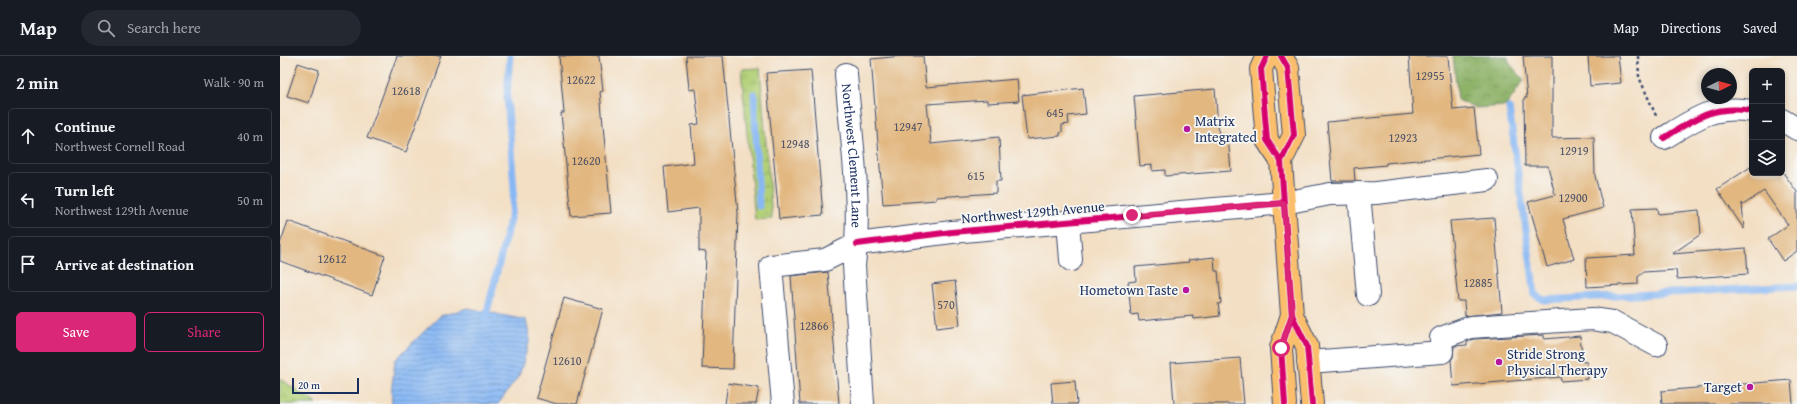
<!DOCTYPE html>
<meta charset="utf-8">
<style>
body{margin:0;font-family:"Gentium Book Plus",serif;background:#242831;color:#f1f3f6}
.controls{position:absolute;right:12px;top:12px;display:grid;overflow:hidden;border-radius:6px;box-shadow:0 2px 6px #0003}
.controls button{width:36px;height:36px;display:grid;place-items:center;padding:0;border:0;border-bottom:1px solid #363941;background:#171b24;color:#f1f3f6;font:20px sans-serif}
.compass{position:absolute;left:1421px;top:12px;width:36px;height:36px;border-radius:50%;background:#171b24;box-shadow:0 2px 6px #0003;rotate:85deg}
.scale{position:absolute;left:12px;bottom:10px;width:67px;box-sizing:border-box;padding-left:4px;border:2px solid #1b2f5e;border-top:0;font-size:11px;line-height:14px;white-space:nowrap;color:#1b2f5e;-webkit-text-stroke:3px #f6f6f2;paint-order:stroke}
.stop{position:absolute;width:12px;height:12px;margin:-9px;border:3px solid #db2777;border-radius:50%;background:#fff}
.stop.end{background:#db2777;border-color:#fff;box-shadow:0 1px 4px #0008}
.list{margin:0;padding:0;list-style:none}
h2{display:flex;justify-content:space-between;align-items:center;height:52px;margin:0;padding:0 16px;font-size:17px}
h2 small{font-size:13px;font-weight:400;color:#9ea1a6}
.list li{display:grid;grid-template-columns:26px 1fr auto;gap:12px;align-items:center;box-sizing:border-box;height:56px;margin:0 8px 8px;padding:0 8px;border:1px solid #363941;border-radius:6px}
.list b{display:block;font-size:15px;white-space:nowrap}
.list p{margin:0;font-size:13px;white-space:nowrap;color:#9ea1a6}
.list em{font-size:13px;font-style:normal;color:#9ea1a6}
.actions{display:flex;gap:8px;padding:12px 16px}
.actions a{flex:1;padding:9px 0;border:1px solid #db2777;border-radius:6px;text-align:center;font-size:14px;color:#db2777}
.actions .main{background:#db2777;color:#fff}
.icon{flex:none;width:22px;height:22px;fill:none;stroke:currentColor;stroke-width:2;stroke-linecap:round;stroke-linejoin:round}
.map{position:relative;flex:none;width:1517px;height:348px;overflow:hidden}
header{display:flex;align-items:center;gap:24px;box-sizing:border-box;height:56px;padding:0 20px;background:#171b24;border-bottom:1px solid #363941}
header strong{font-size:19px}
nav{display:flex;gap:22px;margin-inline-start:auto;font-size:14px}
.search{width:280px;height:36px;background:#242831;display:flex;align-items:center;gap:10px;box-sizing:border-box;padding:0 14px;border-radius:22px;color:#9ea1a6;font-size:15px}
main{display:flex}
aside{flex:1;background:#171b24}
.map>svg:first-child{display:block}
.forest{fill:url(#forest-crowns);stroke:#547063}
.wetland{fill:url(#wetland-marsh);stroke:#66806a}
.water{fill:url(#water-rules);stroke:#5274a9}
.lines{fill:none;stroke-linecap:round;stroke-linejoin:round}
.stream{stroke:#88b8f4;stroke-width:7}
.building{fill:#e2b780}
.minor-casing{stroke:#3b496d;stroke-width:24}
.major-casing{stroke:#3b496d;stroke-width:24}
.path{stroke:#3b496d;stroke-width:2.5;stroke-dasharray:3 3;stroke-linecap:butt}
.minor{stroke:#fff;stroke-width:22}
.major{stroke:#fabe6d;stroke-width:22}
.cycleway-casing{stroke:#f6f6f2;stroke-width:8}
.cycleway{stroke:#d6006c;stroke-width:6}
.route{stroke:#db2777;stroke-width:5}
.poi-dot{fill:#b5179e;stroke:#f6f6f2;stroke-width:1.5}
.labels{text-anchor:middle;stroke-width:3.5;stroke-linejoin:round;paint-order:stroke}
.number-label{font-size:12px;fill:#4d5166}
.poi-label{font-size:14px;fill:#1b2f5e;stroke:#f6f6f2;text-anchor:start}
.street-label{font-size:14px;fill:#1b2f5e;stroke:#f6f6f2}
</style>
<header>
<strong>Map</strong>
<div class="search"><svg class="icon" aria-label="search" viewBox="0 0 24 24"><circle cx="10" cy="10" r="6"/><path d="M15 15l6 6"/></svg>Search here</div>
<nav><a>Map</a><a>Directions</a><a>Saved</a></nav>
</header>
<main>
<aside>
<h2>2 min<small>Walk · 90 m</small></h2>
<ul class="list">
<li><svg class="icon" aria-label="ahead" viewBox="0 0 24 24"><path d="M12 20V5M6 11l6-6 6 6"/></svg><div><b>Continue</b><p>Northwest Cornell Road</p></div><em>40 m</em></li>
<li><svg class="icon" aria-label="left" viewBox="0 0 24 24"><path d="M17 20v-9H6M10 6l-5 5 5 5"/></svg><div><b>Turn left</b><p>Northwest 129th Avenue</p></div><em>50 m</em></li>
<li><svg class="icon" aria-label="arrive" viewBox="0 0 24 24"><path d="M6 21V4h12l-3 4 3 4H6"/></svg><div><b>Arrive at destination</b></div></li>
</ul>
<div class="actions"><a class="main">Save</a><a>Share</a></div>
</aside>
<div class="map">
<svg width="1517" height="348" viewBox="0 0 1517 348">
<defs>
<pattern id="forest-crowns" width="20" height="18" patternUnits="userSpaceOnUse"><rect width="20" height="18" fill="#8db268"/><path d="M2 6a3 3 0 1 1 6 0M12 15a3 3 0 1 1 6 0" fill="none" stroke="#729159"/></pattern>
<pattern id="wetland-marsh" width="20" height="14" patternUnits="userSpaceOnUse"><rect width="20" height="14" fill="#b2d077"/><path d="M1 5h8M5 5V1M11 12h8M15 12V8" fill="none" stroke="#98b369"/></pattern>
<pattern id="water-rules" width="6" height="5" patternUnits="userSpaceOnUse"><rect width="6" height="5" fill="#88b8f4"/><path d="M0 2.5h6" fill="none" stroke="#6e96c9"/></pattern>
</defs>
<rect width="100%" height="100%" fill="#f6f6f2"/>
<filter id="ink" filterUnits="userSpaceOnUse"><feTurbulence type="fractalNoise" baseFrequency=".025" numOctaves="2"/><feDisplacementMap in="SourceGraphic" scale="8" xChannelSelector="R" yChannelSelector="G"/><feConvolveMatrix kernelMatrix="1 2 1 2 8 2 1 2 1" color-interpolation-filters="sRGB"/></filter>
<filter id="wash" filterUnits="userSpaceOnUse"><feTurbulence type="fractalNoise" baseFrequency=".012" numOctaves="4" result="noise"/><feDisplacementMap in="SourceGraphic" scale="16" xChannelSelector="R" yChannelSelector="G"/><feGaussianBlur stdDeviation="0.9" result="paint"/><feColorMatrix in="noise" values="0 0 0 0 0 0 0 0 0 0 0 0 0 0 0 0 0 1.4 0 .05"/><feComposite in="paint" operator="in"/></filter>
<g filter="url(#wash)">
<rect width="100%" height="100%" fill="#f3dfc4"/>
<path class="forest" d="M1173 0H1227L1230 8 1244 24 1226 50 1196 52 1178 44Z"/>
<g class="wetland">
<path d="M480 12 492 163 475 164 461 13Z"/>
<path d="M0 323 37 348H0Z"/>
</g>
<path class="water" d="M188 252 246 264 250 283 239 320 218 348H112C110 332 114 320 115 304L160 260Z"/>
<g class="lines">
<g class="stream">
<path d="M474 38 479 150"/>
<path d="M1229 52 1255 239 1264 244 1517 230"/>
<path d="M205 264 232 155 234 132 227 40 230 0"/>
</g>
</g>
<g id="blocks">
<g class="building">
<path d="M117 0H161L126 96 87 82Z"/>
<path d="M279 0H319L323 35 320 36 331 157 291 160 281 57H284Z"/>
<path d="M406 0H443L458 157 453 313 422 312 426 196 419 195V152L388 156 384 111 414 107 411 69 419 68 415 33 409 34Z"/>
<path d="M622 0H643L646 31 737 23 739 45 707 47V44L647 48 651 88 719 81 721 125H716V137L656 141V144L603 148 591 3Z"/>
<path d="M1129 0H1168L1173 54 1194 52 1199 98 1106 107V109L1074 112 1075 125H1052L1047 66 1133 58Z"/>
<path d="M1243 0H1272V82L1314 81 1315 120 1323 152 1283 163 1294 203 1267 211 1248 146 1275 139 1268 110H1245L1244 42H1247Z"/>
<path d="M1308 0H1338L1341 27 1310 30Z"/>
<path d="M18 7 39 14 29 47 7 40Z"/>
<path d="M531 14 543 159 499 163 486 17Z"/>
<path d="M803 32 806 58 788 60 789 68 782 69V76L780 77V80L747 83 742 39Z"/>
<path d="M935 33 939 80H948L951 115 885 120V114L872 115V109L860 110 854 40Z"/>
<path d="M1472 110V117H1502V115L1517 136V195L1503 205 1488 183 1508 169 1484 135 1463 149 1462 147 1464 173 1437 133Z"/>
<path d="M1377 152 1378 158 1419 154 1421 178 1392 198 1466 192 1468 218 1397 223 1396 214 1364 216 1358 221V228L1307 231 1306 202 1355 199 1352 153Z"/>
<path d="M1214 162 1222 256 1185 260 1184 245H1178L1170 165Z"/>
<path d="M8 165 105 200 92 239 0 205V188Z"/>
<path d="M934 201 935 215H938L941 247 938 248 940 260 914 263 913 260 859 265 858 258 851 259 848 226 856 225 855 211 909 206 908 204Z"/>
<path d="M548 216 559 348H520L511 220Z"/>
<path d="M675 225 680 269 657 272 652 228Z"/>
<path d="M284 242 323 253 297 348H277L256 342Z"/>
<path d="M1264 279V283L1300 280 1303 306H1307L1308 323 1281 325 1280 321 1173 330 1171 304 1173 301 1174 290 1187 289V286L1194 283Z"/>
<path d="M960 302 964 348H894L891 307Z"/>
<path d="M1511 324 1513 348H1382L1381 335Z"/>
<path d="M795 325 797 348H773L771 327Z"/>
<path d="M448 327 479 332 476 348H445Z"/>
</g>
</g>
</g>
<g filter="url(#ink)">
<use href="#blocks" fill-opacity="0" stroke="#3b496d" stroke-width="1"/>
<g class="lines">
<defs>
<g id="minor">
<path id="s1" d="M566 18C571 81 582 146 574 209L583 348"/>
<path d="M1502 64 1517 73"/>
<path d="M1384 82C1416 62 1433 49 1472 55"/>
<path d="M1079 137 1088 239"/>
<path d="M788 165 791 204"/>
<path d="M1028 306 1162 296 1161 282 1191 271 1312 263 1333 266 1376 289"/>
<path d="M503 348 491 210 545 204 577 188 672 176 1004 147 1050 138 1096 137 1207 124"/>
</g>
<g id="major">
<path d="M987 0 981 13 987 84 1001 105 1012 259 1027 290 1032 348"/>
<path d="M1001 105 1014 79 1008 12 1001 0"/>
<path d="M1005 348 1001 292 1012 259"/>
</g>
</defs>
<use href="#minor" class="minor-casing"/>
<use href="#major" class="major-casing"/>
<path class="path" d="M1358 0 1359 21 1377 62"/>
<use href="#minor" class="minor"/>
<use href="#major" class="major"/>
<defs>
<g id="cycleway">
<path d="M987 0 981 13 987 84 1001 105 1012 259 1027 290 1032 348"/>
<path d="M1384 82C1416 62 1433 49 1472 55"/>
<path d="M1001 105 1014 79 1008 12 1001 0"/>
<path d="M577 188 672 176 1004 147"/>
<path d="M1005 348 1001 292 1012 259"/>
</g>
</defs>
<use href="#cycleway" class="cycleway-casing"/>
<use href="#cycleway" class="cycleway"/>
</g>
</g>
<g class="lines" filter="url(#ink)">
<path class="route" d="M852 159 1004 147 1012 259 1001 292"/>
</g>
<g class="poi-dot">
<circle cx="907" cy="73" r="4"/>
<circle cx="906" cy="234" r="4"/>
<circle cx="1219" cy="306" r="4"/>
<circle cx="1470" cy="331" r="4"/>
</g>
<g class="labels">
<g class="number-label">
<text x="1150" y="24">12955</text>
<text x="301" y="28">12622</text>
<text x="126" y="39">12618</text>
<text x="775" y="61">645</text>
<text x="628" y="75">12947</text>
<text x="1123" y="86">12923</text>
<text x="515" y="92">12948</text>
<text x="1294" y="99">12919</text>
<text x="306" y="109">12620</text>
<text x="696" y="124">615</text>
<text x="1293" y="146">12900</text>
<text x="52" y="207">12612</text>
<text x="1198" y="231">12885</text>
<text x="666" y="253">570</text>
<text x="534" y="274">12866</text>
<text x="287" y="309">12610</text>
</g>
<g class="poi-label">
<text x="915" y="70">Matrix<tspan x="915" dy="16">Integrated</tspan></text>
<text x="898" y="239" text-anchor="end">Hometown Taste</text>
<text x="1227" y="303">Stride Strong<tspan x="1227" dy="16">Physical Therapy</tspan></text>
<text x="1462" y="336" text-anchor="end">Target</text>
</g>
<g class="street-label">
<text dy="5" stroke="none"><textPath href="#s1" startOffset="82">Northwest Clement Lane</textPath></text>
<text transform="translate(753 156) rotate(-5)" y="5">Northwest 129th Avenue</text>
</g>
</g>
</svg>
<div class="controls">
<button>+</button>
<button>−</button>
<button><svg class="icon" aria-label="layers" viewBox="0 0 24 24"><path d="M12 4l9 5-9 5-9-5zM3 14l9 5 9-5"/></svg></button>
</div>
<svg class="compass" viewBox="-18 -18 36 36"><path d="M0-13l5 13h-10z" fill="#e53935"/><path d="M0 13l5-13h-10z" fill="#9ea1a6"/></svg>
<div class="scale">20 m</div>
<div class="stop" style="left:1001px;top:292px"></div>
<div class="stop end" style="left:852px;top:159px"></div>
</div>
</main>
